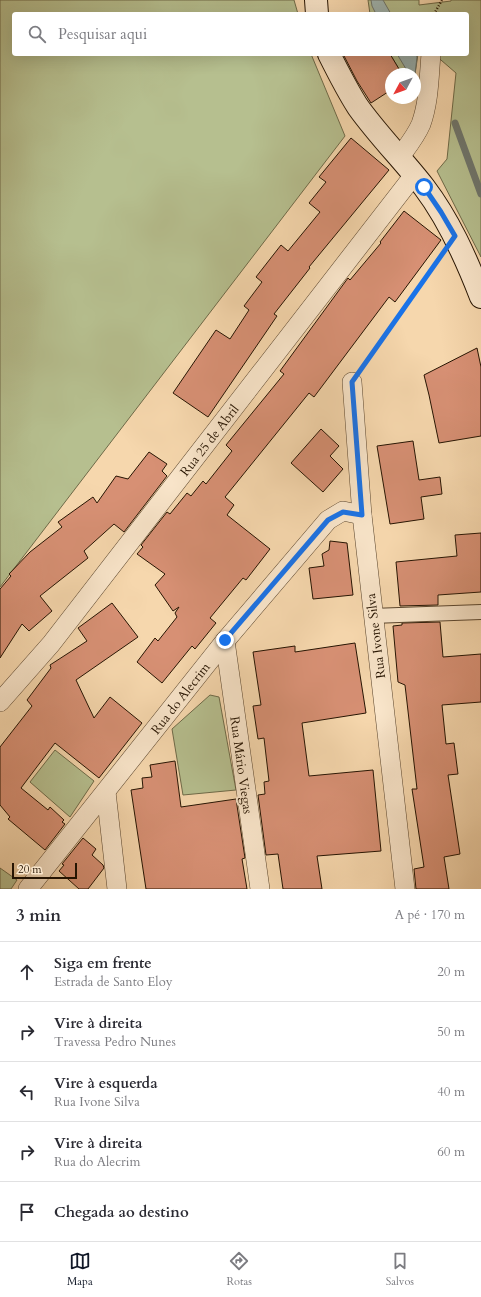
<!DOCTYPE html>
<html lang="pt">
<meta charset="utf-8">
<style>
body{margin:0;font-family:Cardo,serif;background:#f2f2f3;color:#2b2b33}
.compass{position:absolute;left:385px;top:68px;width:36px;height:36px;border-radius:50%;background:#fff;box-shadow:0 4px 16px #0002;rotate:229deg}
.scale{position:absolute;left:12px;bottom:10px;width:65px;box-sizing:border-box;padding-left:4px;border:2px solid #261402;border-top:0;font-size:11px;line-height:14px;white-space:nowrap;color:#261402;-webkit-text-stroke:3px #f9e5ca;paint-order:stroke}
.stop{position:absolute;width:12px;height:12px;margin:-9px;border:3px solid #1a73e8;border-radius:50%;background:#fff}
.stop.end{background:#1a73e8;border-color:#fff;box-shadow:0 1px 4px #0008}
.list{margin:0;padding:0;list-style:none}
h2{display:flex;justify-content:space-between;align-items:center;height:52px;margin:0;padding:0 16px;font-size:17px}
h2 small{font-size:13px;font-weight:400;color:#7c7c81}
.list li{display:grid;grid-template-columns:26px 1fr auto;gap:12px;align-items:center;box-sizing:border-box;height:60px;padding:0 16px;border-top:1px solid #e1e1e2}
.list b{display:block;font-size:15px;white-space:nowrap}
.list p{margin:0;font-size:13px;white-space:nowrap;color:#7c7c81}
.list em{font-size:13px;font-style:normal;color:#7c7c81}
.icon{flex:none;width:22px;height:22px;fill:none;stroke:currentColor;stroke-width:2;stroke-linecap:round;stroke-linejoin:round}
.map{position:relative;flex:none;width:481px;height:889px;overflow:hidden}
.search{position:absolute;background:#fff;box-shadow:0 4px 16px #0002;left:12px;right:12px;top:12px;height:44px;display:flex;align-items:center;gap:10px;box-sizing:border-box;padding:0 14px;border-radius:4px;color:#7c7c81;font-size:15px}
.sheet{height:352px;background:#fff}
nav{display:flex;justify-content:space-around;align-items:center;box-sizing:border-box;height:56px;border-top:1px solid #e1e1e2;background:#fff;font-size:11px;color:#7c7c81}
nav a{display:grid;justify-items:center;gap:2px}
nav .on{color:#111827}
.map>svg:first-child{display:block}
.green{fill:#b6bf8f;stroke:#6e6a48}
.water{fill:#a0b7b4;stroke:#6f766d}
.lines{fill:none;stroke-linecap:round;stroke-linejoin:round}
.stream{stroke:#6f766d;stroke-width:7}
.building{fill:#d79074;stroke:#261402}
.pedestrian-casing{stroke:#5a452d;stroke-width:16}
.minor-casing{stroke:#5a452d;stroke-width:20}
.secondary-casing{stroke:#261402;stroke-width:24}
.path{stroke:#261402;stroke-width:2.5;stroke-dasharray:1 2;stroke-linecap:butt}
.pedestrian{stroke:#f9e5ca;stroke-width:14}
.minor{stroke:#f9e5ca;stroke-width:19}
.secondary{stroke:#f9e5ca;stroke-width:22}
.route{stroke:#1a73e8;stroke-width:5}
.labels{text-anchor:middle;stroke-width:4;stroke-linejoin:round;paint-order:stroke}
.street-label{font-size:13px;fill:#261402;stroke:#f9e5ca}
</style>
<div class="map">
<svg width="481" height="889" viewBox="0 0 481 889">
<rect width="100%" height="100%" fill="#f6d7ad"/>
<filter id="stains"><feTurbulence type="fractalNoise" baseFrequency=".005" numOctaves="4"/><feColorMatrix values="0 0 0 0 .2 0 0 0 0 .09 0 0 0 0 .02 0 0 0 .5 -.17"/></filter>
<radialGradient id="worn" r=".72"><stop offset=".6" stop-color="#630" stop-opacity="0"/><stop offset="1" stop-color="#630" stop-opacity=".3"/></radialGradient>
<g class="green">
<path d="M0 0H294L298 14H14V54H311L345 136 0 587Z"/>
<path d="M368 0H419V5L451 1V0H481V257L437 171 447 159 456 73 434 54H467V14H370Z"/>
<path d="M390 54H418L415 74H402Z"/>
<path d="M210 695 219 697 236 790 183 795 172 729Z"/>
<path d="M55 750 94 781 70 817 30 782Z"/>
<path d="M0 868 17 880 11 889H0Z"/>
</g>
<g class="water">
<path d="M371 0H383L391 14H376L372 6Z"/>
<path d="M397 54H416L417 57 415 74H409Z"/>
</g>
<g class="lines">
<path class="stream" d="M455 123 481 194"/>
</g>
<g class="building">
<path d="M343 54H390L402 74H391V90L371 103 357 81Z"/>
<path d="M351 138 389 170 309 267 310 268 274 314 277 316 208 417 173 393 216 330 230 339 249 310 244 306 262 282 256 277 281 245 288 251 320 212 309 203 326 182 319 177Z"/>
<path d="M404 211 441 240 395 302 389 297 314 397 309 393 225 497 234 505 227 515 270 549 246 580 243 578 210 618 216 623 195 649 192 646 162 683 137 662 155 638 158 641 177 617 175 613 179 607 173 611 155 585 165 574 137 554 143 547 141 545 167 512 170 514 187 493 191 496 203 481 206 484 232 451 226 445 284 374 280 371 348 278 350 280 381 243 380 242Z"/>
<path d="M477 348 481 367V436L439 443 429 395 424 375Z"/>
<path d="M321 429 339 446 330 456 343 469 323 492 291 463Z"/>
<path d="M413 441 419 480 440 477 442 494 421 497 424 519 390 524 377 446Z"/>
<path d="M149 452 167 464 162 471 167 476 124 532 114 524 84 551 88 558 40 596 52 611 29 631 22 624 0 658V589L11 576 9 574 30 552 62 527 58 522 93 497 97 503 116 476 128 479Z"/>
<path d="M481 533V592L438 595V605L400 606 396 562 457 556 455 535Z"/>
<path d="M330 541 347 543 353 595 313 599 309 568 324 566 322 554 329 550Z"/>
<path d="M112 603 138 637 76 680 94 718 110 697 142 723 99 778 55 743 33 772 21 788 48 810 50 807 64 820 62 822 65 824 45 850 8 819 10 817 0 805V747L32 706 27 700 51 668 50 665 87 641 78 628Z"/>
<path d="M440 622 443 657 481 654V702L442 705 446 744 454 743 458 774 448 775 460 854 444 857 449 889H416L414 869 424 867 412 789H417L405 685 398 682 393 626 402 625V623Z"/>
<path d="M355 643 366 713 302 723 309 776 373 770 381 851 317 856 322 889H283L278 854 266 855 258 795 265 794 264 782 269 781 264 738 258 739 253 706 261 705 253 652 295 646V652Z"/>
<path d="M175 761 181 807 236 799 245 858 242 859 247 889H146L131 790 143 788 142 778 152 777 150 765Z"/>
<path d="M83 838 96 849 92 855 103 865 104 868 88 889H79L59 871 64 865 62 864Z"/>
</g>
<g class="lines">
<defs>
<path id="pedestrian" d="M372 616 481 612"/>
<g id="minor">
<path d="M399 158C407 147 416 136 421 124 429 102 429 77 431 54"/>
<path d="M352 382 362 515 405 889"/>
<path d="M225 641 260 889"/>
<path d="M0 702 51 644 414 175"/>
<path d="M106 792 117 889"/>
<path d="M28 889 225 641 328 520 343 511 362 515"/>
</g>
<g id="secondary">
<path d="M316 0 317 14"/>
<path d="M329 54C338 72 347 90 358 107 378 135 403 160 424 187 449 220 466 258 481 297"/>
</g>
</defs>
<use href="#pedestrian" class="pedestrian-casing"/>
<use href="#minor" class="minor-casing"/>
<use href="#secondary" class="secondary-casing"/>
<g class="path">
<path d="M434 14 442 0"/>
<path d="M363 366 440 258"/>
</g>
<use href="#pedestrian" class="pedestrian"/>
<use href="#minor" class="minor"/>
<use href="#secondary" class="secondary"/>
</g>
<g class="lines">
<path class="route" d="M225 640 328 520 343 512 362 515 352 382 455 236 441 212 424 187"/>
</g>
<g class="labels">
<g class="street-label">
<text transform="translate(209 440) rotate(-52)" y="5">Rua 25 de Abril</text>
<text transform="translate(375 636) rotate(-97)" y="5">Rua Ivone Silva</text>
<text transform="translate(180 698) rotate(-52)" y="5">Rua do Alecrim</text>
<text transform="translate(242 765) rotate(82)" y="5">Rua Mário Viegas</text>
</g>
</g>
<rect width="100%" height="100%" filter="url(#stains)"/>
<rect width="100%" height="100%" fill="url(#worn)"/>
</svg>
<svg class="compass" viewBox="-18 -18 36 36"><path d="M0-13l5 13h-10z" fill="#e53935"/><path d="M0 13l5-13h-10z" fill="#7c7c81"/></svg>
<div class="scale">20 m</div>
<div class="stop" style="left:424px;top:187px"></div>
<div class="stop end" style="left:225px;top:640px"></div>
<div class="search"><svg class="icon" aria-label="search" viewBox="0 0 24 24"><circle cx="10" cy="10" r="6"/><path d="M15 15l6 6"/></svg>Pesquisar aqui</div>
</div>
<section class="sheet">
<h2>3 min<small>A pé · 170 m</small></h2>
<ul class="list">
<li><svg class="icon" aria-label="ahead" viewBox="0 0 24 24"><path d="M12 20V5M6 11l6-6 6 6"/></svg><div><b>Siga em frente</b><p>Estrada de Santo Eloy</p></div><em>20 m</em></li>
<li><svg class="icon" aria-label="right" viewBox="0 0 24 24"><path d="M7 20v-9h11M14 6l5 5-5 5"/></svg><div><b>Vire à direita</b><p>Travessa Pedro Nunes</p></div><em>50 m</em></li>
<li><svg class="icon" aria-label="left" viewBox="0 0 24 24"><path d="M17 20v-9H6M10 6l-5 5 5 5"/></svg><div><b>Vire à esquerda</b><p>Rua Ivone Silva</p></div><em>40 m</em></li>
<li><svg class="icon" aria-label="right" viewBox="0 0 24 24"><path d="M7 20v-9h11M14 6l5 5-5 5"/></svg><div><b>Vire à direita</b><p>Rua do Alecrim</p></div><em>60 m</em></li>
<li><svg class="icon" aria-label="arrive" viewBox="0 0 24 24"><path d="M6 21V4h12l-3 4 3 4H6"/></svg><div><b>Chegada ao destino</b></div></li>
</ul>
</section>
<nav>
<a class="on"><svg class="icon" aria-label="map" viewBox="0 0 24 24"><path d="M3 6l6-2 6 2 6-2v14l-6 2-6-2-6 2zM9 4v14M15 6v14"/></svg>Mapa</a>
<a><svg class="icon" aria-label="directions" viewBox="0 0 24 24"><path d="M12 3l9 9-9 9-9-9zM9 14v-3h6M13 9l2 2-2 2"/></svg>Rotas</a>
<a><svg class="icon" aria-label="saved" viewBox="0 0 24 24"><path d="M7 4h10v16l-5-4-5 4z"/></svg>Salvos</a>
</nav>
